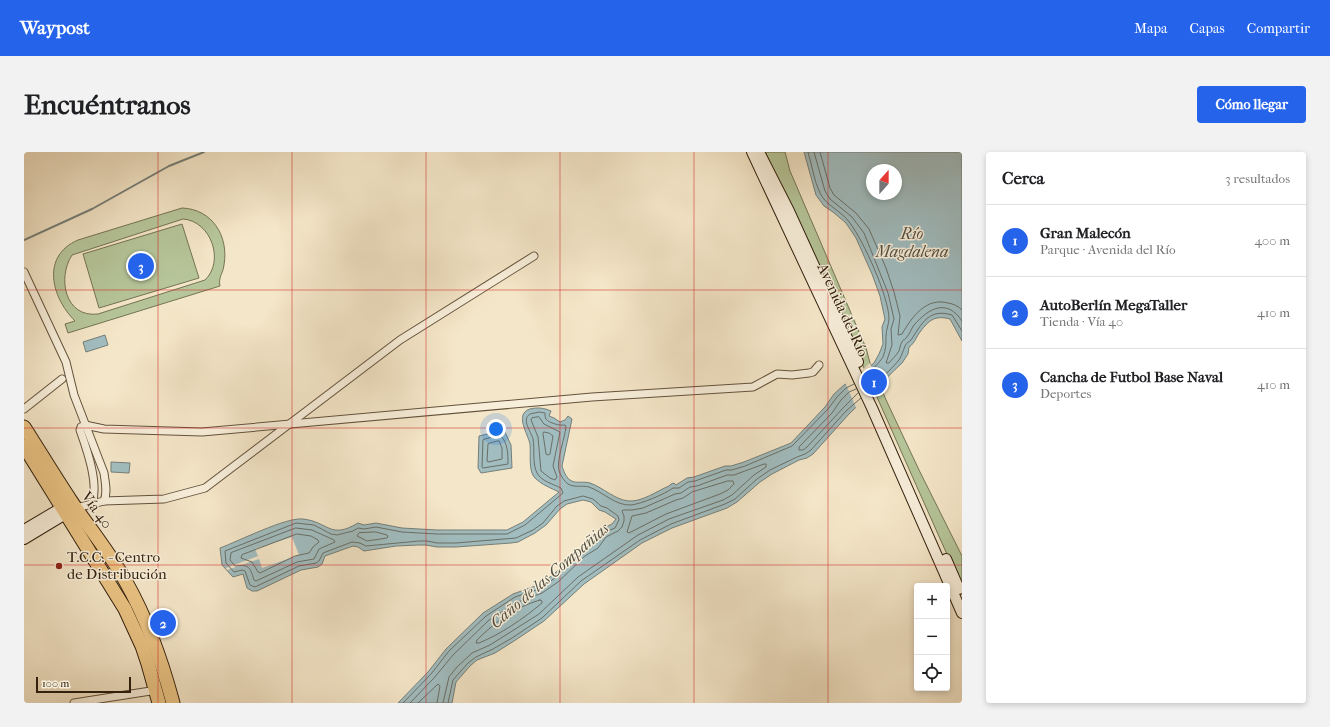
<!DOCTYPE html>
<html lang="es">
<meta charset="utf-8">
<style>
body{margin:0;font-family:"IM FELL French Canon",serif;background:#f2f2f2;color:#202124}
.controls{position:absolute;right:12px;bottom:12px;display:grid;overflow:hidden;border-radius:4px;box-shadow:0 2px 6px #0003}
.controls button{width:36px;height:36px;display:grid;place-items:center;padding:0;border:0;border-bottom:1px solid #e0e0e0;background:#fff;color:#202124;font:20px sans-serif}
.compass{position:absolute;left:842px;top:12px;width:36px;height:36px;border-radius:50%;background:#fff;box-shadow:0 2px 6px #0003;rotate:21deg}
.scale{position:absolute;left:12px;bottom:10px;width:95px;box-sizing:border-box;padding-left:4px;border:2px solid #33210e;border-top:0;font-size:11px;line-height:14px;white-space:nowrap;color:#33210e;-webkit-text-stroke:3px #f8efdb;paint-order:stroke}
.you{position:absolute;left:472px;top:277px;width:14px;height:14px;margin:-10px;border:3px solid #fff;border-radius:50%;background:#1a73e8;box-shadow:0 0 0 6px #1a73e833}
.badge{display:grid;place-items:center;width:26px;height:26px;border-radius:50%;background:#2563eb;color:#fff;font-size:13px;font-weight:700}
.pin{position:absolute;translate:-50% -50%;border:2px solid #fff;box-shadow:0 1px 4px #0006}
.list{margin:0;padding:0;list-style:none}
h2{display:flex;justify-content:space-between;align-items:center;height:52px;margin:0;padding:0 16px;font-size:17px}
h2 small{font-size:13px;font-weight:400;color:#757577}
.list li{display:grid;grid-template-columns:26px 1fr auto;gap:12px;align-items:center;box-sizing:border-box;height:72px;padding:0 16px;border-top:1px solid #e0e0e0}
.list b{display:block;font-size:15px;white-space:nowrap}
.list p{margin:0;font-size:13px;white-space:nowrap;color:#757577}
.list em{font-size:13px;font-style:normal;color:#757577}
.icon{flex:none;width:22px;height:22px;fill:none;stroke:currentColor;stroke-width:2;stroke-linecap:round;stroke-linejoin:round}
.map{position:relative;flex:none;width:938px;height:551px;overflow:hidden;border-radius:4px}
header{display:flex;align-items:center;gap:24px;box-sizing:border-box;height:56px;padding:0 20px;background:#2563eb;color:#fff}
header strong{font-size:19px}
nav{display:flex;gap:22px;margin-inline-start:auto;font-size:14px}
.intro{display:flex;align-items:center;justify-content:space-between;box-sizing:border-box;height:96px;padding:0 24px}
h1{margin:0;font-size:28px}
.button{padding:10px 18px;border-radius:4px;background:#2563eb;color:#fff;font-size:14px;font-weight:700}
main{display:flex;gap:24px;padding:0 24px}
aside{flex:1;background:#fff;border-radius:4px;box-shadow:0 2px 6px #0003}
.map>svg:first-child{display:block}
.green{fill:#b6c69a;stroke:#747454;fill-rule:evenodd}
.water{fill:#a1bdc0;stroke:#757f79;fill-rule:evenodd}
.pier{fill:#f4e6c8}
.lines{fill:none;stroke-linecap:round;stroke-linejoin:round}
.shore{stroke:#6a6f67;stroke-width:1}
.stream{stroke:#757f79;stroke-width:2}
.street-casing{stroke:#63523c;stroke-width:9}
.secondary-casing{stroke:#33210e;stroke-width:12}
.highway-casing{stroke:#33210e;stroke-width:15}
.street{stroke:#f8efdb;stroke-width:7}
.secondary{stroke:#f8efdb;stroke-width:10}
.highway{stroke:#eac384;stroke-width:13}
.grid{fill:none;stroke:#d62828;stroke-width:1;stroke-opacity:0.55}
.poi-dot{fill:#8f2418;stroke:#f8efdb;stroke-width:1.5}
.labels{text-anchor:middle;stroke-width:3;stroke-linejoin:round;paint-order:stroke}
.street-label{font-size:15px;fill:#33210e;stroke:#f8efdb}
.poi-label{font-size:15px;fill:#33210e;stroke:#f8efdb;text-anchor:start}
.water-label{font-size:16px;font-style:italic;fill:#545043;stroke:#f8efdb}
</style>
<header>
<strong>Waypost</strong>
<nav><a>Mapa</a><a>Capas</a><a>Compartir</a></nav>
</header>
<div class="intro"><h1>Encuéntranos</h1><a class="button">Cómo llegar</a></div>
<main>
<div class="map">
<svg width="938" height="551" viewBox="0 0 938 551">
<rect width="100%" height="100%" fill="#f4e6c8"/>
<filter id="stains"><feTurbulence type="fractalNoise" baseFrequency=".005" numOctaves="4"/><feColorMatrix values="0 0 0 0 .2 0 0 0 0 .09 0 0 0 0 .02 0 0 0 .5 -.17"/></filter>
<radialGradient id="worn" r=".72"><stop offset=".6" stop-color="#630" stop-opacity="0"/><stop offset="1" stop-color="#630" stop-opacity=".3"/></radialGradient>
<g class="green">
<path d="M741 0H761L766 19 842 196 846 211 863 250 895 318 938 404V436L824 180 787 94Z"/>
<path d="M158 56C188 57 205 84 200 113 199 122 194 125 196 134L44 181 41 172 51 169C27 145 17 104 54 88ZM159 67C187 69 201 109 181 128L74 162C41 166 33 126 48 103Z"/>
<path d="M158 72 175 126 75 156 59 102Z"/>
</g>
<g class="water">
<path d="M780 0H938V189L926 167C911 163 905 168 896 180 892 185 891 191 885 195L884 202 878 211 825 262 789 302 783 306 775 308 748 322 736 330 713 350 703 356 648 376 618 391 560 432 520 469 490 489 471 501 453 508 446 514 432 530 428 551H374L404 520 422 497 459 461 489 442 514 433 529 423 556 397 568 389 578 377 588 372 592 367 581 360 575 358 567 350 559 348 543 352 536 357 522 373 511 381 494 390 487 391 432 395H413L402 393H395L372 394 340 399 334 395 329 394 301 404 298 412 294 415 277 418 233 439H228L223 436 219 422 209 425 198 413 196 396C215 389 262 365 279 367 305 370 306 388 334 371L340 373 352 371 378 376 413 378H483L499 370 535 340C527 336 518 333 511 326 504 319 507 302 506 292 504 282 490 262 506 257 514 255 520 256 527 259L525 264 530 266 536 270 541 268 544 264 548 267 538 314C540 319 541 324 546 328 551 332 560 329 566 331 580 336 591 348 605 349 618 350 633 339 645 334L647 332 650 331 652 333 663 326 670 325 701 314H707L720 310 767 291 801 255 810 242 820 233 829 228 850 211 855 202 859 192 858 175 861 167 856 144 848 122 832 86 822 71 809 60 800 54 792 43ZM848 18H872V42H848Z"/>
<path d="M81 183 84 193 62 200 59 190Z"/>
<path d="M480 278 487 293 488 316 457 321 454 316 455 284Z"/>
<path d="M87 310 106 311 105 321 87 320Z"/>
</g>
<g class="pier">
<path d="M846 211 856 235 833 258 821 230 828 227Z"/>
<path d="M268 385 275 403 238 416 235 407 203 418 202 416 234 404 231 397Z"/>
</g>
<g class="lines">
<g class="shore">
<path d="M784 0C788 13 790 29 796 41 802 54 818 59 826 71 840 90 864 143 865 166 865 172 862 178 862 184 862 192 862 197 859 205 854 213 847 218 840 224"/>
<path d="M790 0 801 39 806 47 828 65 840 81 864 141 870 167 867 177 868 193 862 211H865C868 207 872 204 875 199 876 196 876 193 878 190 880 186 879 190 882 186 886 182 887 177 890 173 905 156 923 146 938 169"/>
<path d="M796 0 806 36 810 43 832 61 845 77 862 116 870 140 876 164 874 183 878 182C888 165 902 145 924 151 930 152 934 154 938 158"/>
<path d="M832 237 825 240 817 248 808 261 775 295V298H779L783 295 819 256 834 241"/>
<path d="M846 237C855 228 866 219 875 208 878 203 879 199 881 194 882 191 885 190 887 188 898 171 905 156 928 163L938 179"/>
<path d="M515 265 520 272 536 280 529 314 533 325 531 328 526 326 517 319 514 285 507 268 508 266Z"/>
<path d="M520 280 525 281 529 284 526 302 524 303 522 302 519 282Z"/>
<path d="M476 283C484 290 484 302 484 312L459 316 458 315 459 288Z"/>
<path d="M475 289 478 296V307L464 310 463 309 464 292Z"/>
<path d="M704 329H709L710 332 704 338 696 342 642 362 605 381 603 380 608 364 622 361 652 348 659 346 668 340Z"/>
<path d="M272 376 288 378 310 388 311 390 295 397 290 407 273 410 232 429 230 428C226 415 225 412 211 414L206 408 207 401Z"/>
<path d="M352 380 363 383 364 385 363 386 343 389 333 384 335 381Z"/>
<path d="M273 382 287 384 294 388 295 390 289 395 285 401 271 404 236 421 234 420 228 410 217 406 218 403Z"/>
<path d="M516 448 518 449V451C499 467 477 482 455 491H452L453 488C471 470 491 455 516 448Z"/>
<path d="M379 551 407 522 425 499 462 464 491 445 515 437 531 426 558 400 570 392 579 381 591 376 595 368 594 364 583 356 577 354 569 347 559 344 540 349 533 354 519 371 509 378 492 386 432 391H413L403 389H395L342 394 336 391 328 390 299 401 295 409 292 411 275 414 231 435 226 433 221 419 218 418 210 420 202 411 201 399 272 371 290 373 307 382 313 383 329 379 334 376 340 377 352 375 378 380 413 382H483L501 373 539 341 537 336C529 332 517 329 513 321 508 311 511 298 509 287 507 279 497 268 506 262L515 260 521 261C521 263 521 266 522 267 525 271 536 274 541 273L542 274C541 287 532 308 535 319 537 324 540 329 544 332 551 336 558 333 565 335 579 340 592 354 607 353 617 352 641 342 649 336H655L664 330 671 329 702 318H708L721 314 768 294 804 257 813 245 822 236 830 232"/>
<path d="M386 551 410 526 429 503 465 468 494 450 518 441 534 430 561 404 574 396 582 385 594 379 598 375 600 369V364L598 359 599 358H608L619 356 651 342 657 341 666 335 673 334 703 323H710L740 312H742V315L730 323 708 343 699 348 645 367 614 383 554 425 515 462 466 493 448 501 433 515 425 525 419 551"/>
<path d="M394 551 414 532 416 534 413 551"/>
<path d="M424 551 429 528 444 511 452 505 469 497 488 486 518 466 557 429 616 388 647 372 701 352 711 347 733 327 746 318 773 305 781 302 787 298 822 259 837 246"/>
</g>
<path class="stream" d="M0 88 68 57 145 14 180 0"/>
<defs>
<g id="street">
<path d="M0 120 42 210 50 243 80 321C81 330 84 340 80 349L52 356"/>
<path d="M0 257 38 227"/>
<path d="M80 349 140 347 181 336 376 188 510 104"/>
<path d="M68 352C75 331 63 298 56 278L57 275 61 273 80 277 178 280 568 245 729 235 753 222 768 223 785 221 789 220 795 213"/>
<path d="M50 551 133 538"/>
</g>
<g id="secondary">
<path d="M728 0 848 256 938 461"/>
<path d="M735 0 765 59 834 210"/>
<path d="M0 378 44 352"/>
<path d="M0 387 48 358"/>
<path d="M922 407 935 437"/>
</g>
<g id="highway">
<path d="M0 275C16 300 31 325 47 349 65 376 86 401 102 430 123 467 138 510 149 551"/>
<path d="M0 294 101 457 118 494 124 512 135 551"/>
</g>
</defs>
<use href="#street" class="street-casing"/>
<use href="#secondary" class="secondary-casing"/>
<use href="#highway" class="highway-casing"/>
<use href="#street" class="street"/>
<use href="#secondary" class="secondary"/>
<use href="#highway" class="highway"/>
</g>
<path class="grid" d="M134 0V551M268 0V551M402 0V551M536 0V551M670 0V551M804 0V551M0 138H938M0 276H938M0 413H938"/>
<circle class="poi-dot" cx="35" cy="414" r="4"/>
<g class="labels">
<g class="street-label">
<text transform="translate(819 158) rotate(65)" y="5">Avenida del Río</text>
<text transform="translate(73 358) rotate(55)" y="5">Vía 40</text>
</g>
<g class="poi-label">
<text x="43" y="410">T.C.C. - Centro<tspan x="43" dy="17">de Distribución</tspan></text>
</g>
<g class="water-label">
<text x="888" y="87">Río<tspan x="888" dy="18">Magdalena</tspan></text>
<text transform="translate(525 423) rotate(-41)" y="6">Caño de las Compañias</text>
</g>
</g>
<rect width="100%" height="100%" filter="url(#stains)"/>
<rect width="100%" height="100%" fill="url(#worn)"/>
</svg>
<div class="controls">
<button>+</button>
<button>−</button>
<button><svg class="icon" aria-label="locate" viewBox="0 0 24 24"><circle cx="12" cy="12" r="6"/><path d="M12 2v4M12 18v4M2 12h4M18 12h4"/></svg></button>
</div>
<svg class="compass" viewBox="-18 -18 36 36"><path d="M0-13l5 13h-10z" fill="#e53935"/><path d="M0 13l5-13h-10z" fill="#757577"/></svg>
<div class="scale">100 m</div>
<div class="you"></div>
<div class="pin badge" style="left:850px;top:230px">1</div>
<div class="pin badge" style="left:139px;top:471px">2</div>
<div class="pin badge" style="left:117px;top:114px">3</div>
</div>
<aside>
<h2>Cerca<small>3 resultados</small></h2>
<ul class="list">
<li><span class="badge">1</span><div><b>Gran Malecón</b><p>Parque · Avenida del Río</p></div><em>400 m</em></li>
<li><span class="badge">2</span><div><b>AutoBerlín MegaTaller</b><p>Tienda · Vía 40</p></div><em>410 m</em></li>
<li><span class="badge">3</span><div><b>Cancha de Futbol Base Naval</b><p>Deportes</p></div><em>410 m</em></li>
</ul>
</aside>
</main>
